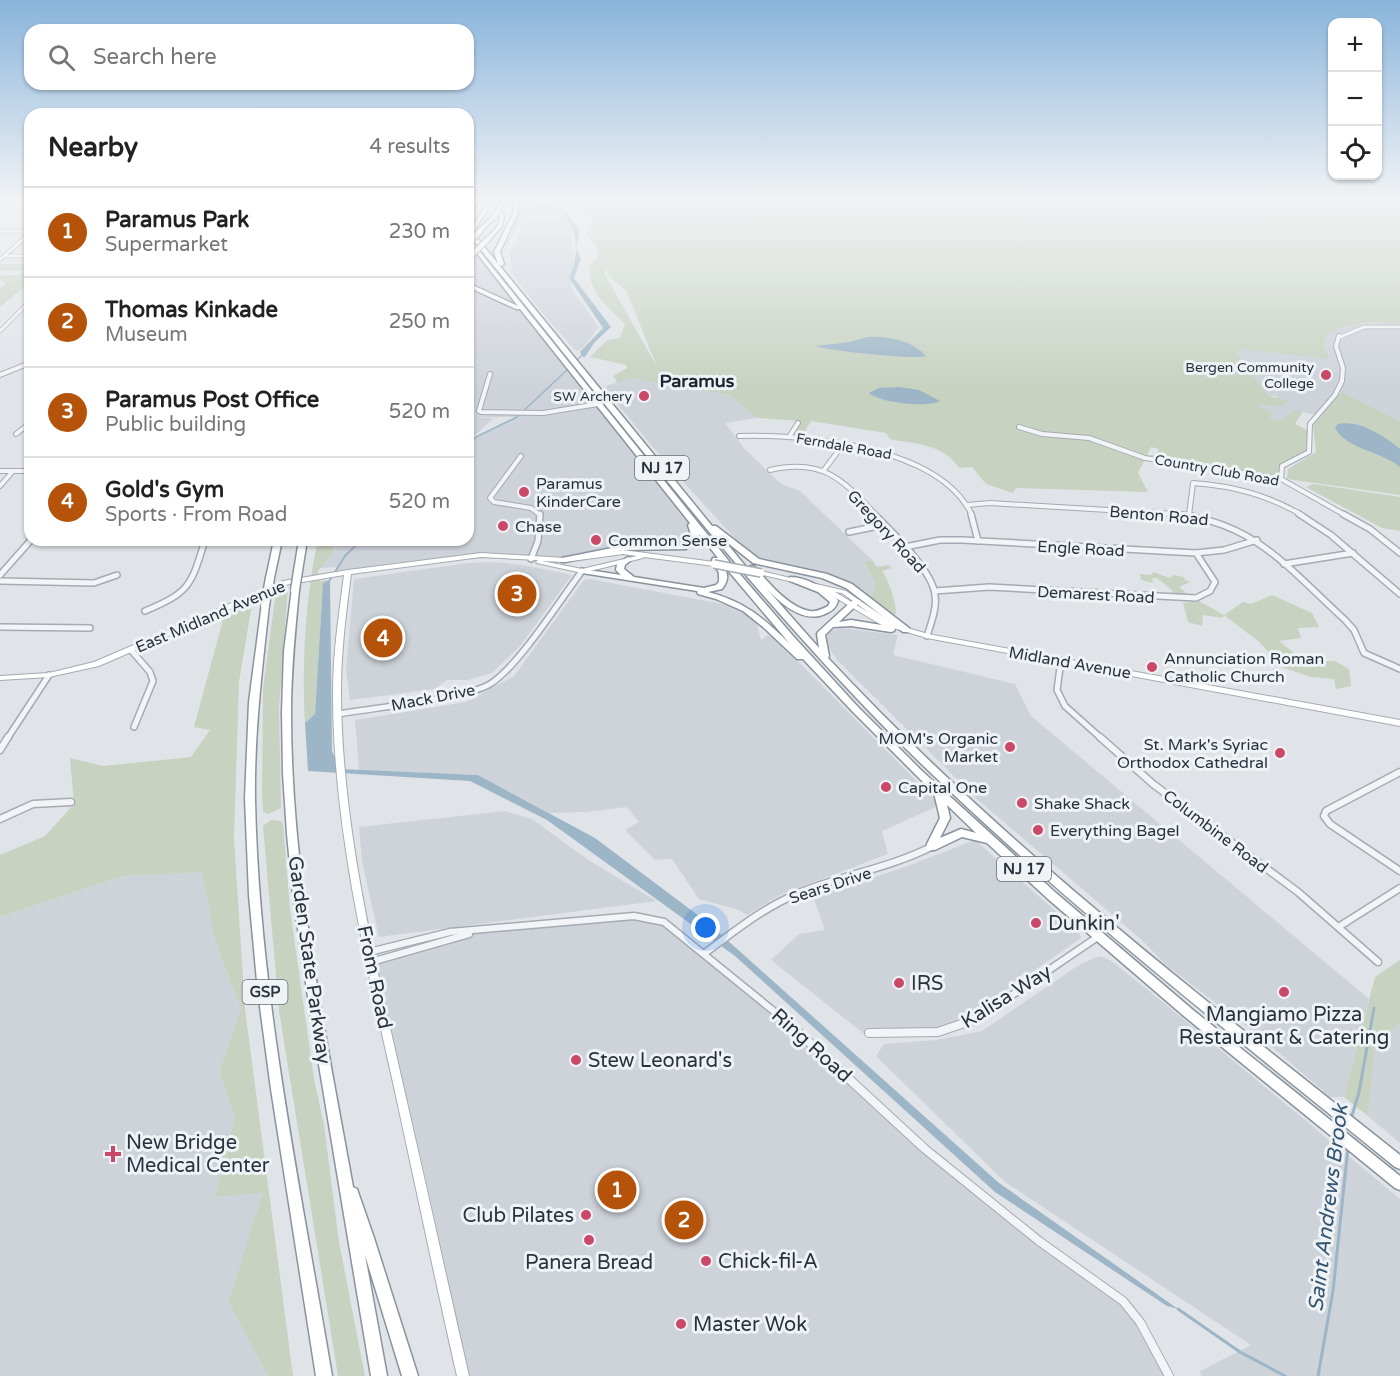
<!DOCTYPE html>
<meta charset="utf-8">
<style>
body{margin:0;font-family:"Varela Round",sans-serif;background:#f6f6f6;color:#222}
.controls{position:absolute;right:18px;top:18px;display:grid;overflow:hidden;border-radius:12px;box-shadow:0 2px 4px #0004}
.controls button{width:54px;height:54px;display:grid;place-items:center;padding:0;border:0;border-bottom:2px solid #e0e0e0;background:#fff;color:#222;font:30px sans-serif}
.you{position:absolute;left:706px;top:928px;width:21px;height:21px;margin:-15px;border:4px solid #fff;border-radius:50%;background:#1a73e8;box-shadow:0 0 0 9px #1a73e833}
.badge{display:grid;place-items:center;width:39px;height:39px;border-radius:50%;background:#b45309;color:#fff;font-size:20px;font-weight:700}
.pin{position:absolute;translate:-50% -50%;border:3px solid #fff;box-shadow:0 2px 6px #0006}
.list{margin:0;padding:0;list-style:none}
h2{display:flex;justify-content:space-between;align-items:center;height:78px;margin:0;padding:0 24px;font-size:26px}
h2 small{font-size:20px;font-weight:400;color:#767676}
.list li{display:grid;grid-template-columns:39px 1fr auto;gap:18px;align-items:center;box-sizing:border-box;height:90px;padding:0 24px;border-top:2px solid #e0e0e0}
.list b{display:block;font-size:22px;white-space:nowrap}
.list p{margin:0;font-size:20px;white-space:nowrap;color:#767676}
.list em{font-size:20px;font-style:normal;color:#767676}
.icon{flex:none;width:33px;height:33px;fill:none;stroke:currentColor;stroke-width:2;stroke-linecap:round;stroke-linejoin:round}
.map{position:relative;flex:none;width:1400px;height:1376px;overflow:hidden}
.search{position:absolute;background:#fff;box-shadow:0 2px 4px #0004;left:24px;top:24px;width:450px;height:66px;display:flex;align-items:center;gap:15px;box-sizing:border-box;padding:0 21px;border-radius:18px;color:#767676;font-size:22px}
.panel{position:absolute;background:#fff;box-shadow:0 2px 4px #0004;left:24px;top:108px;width:450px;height:438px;border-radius:18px}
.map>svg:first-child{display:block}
.built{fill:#ced3da}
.green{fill:#c7d2c1;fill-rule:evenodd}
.water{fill:#9cb5c7}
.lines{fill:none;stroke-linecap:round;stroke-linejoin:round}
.stream-far2{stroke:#9cb5c7;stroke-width:1.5}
.stream-far1{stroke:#9cb5c7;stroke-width:2}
.stream{stroke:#9cb5c7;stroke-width:3}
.street-far4-casing{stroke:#a5abb2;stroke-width:4.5}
.street-far3-casing{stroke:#a5abb2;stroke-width:6}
.street-far2-casing{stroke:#a5abb2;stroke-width:8}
.street-far1-casing{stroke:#a5abb2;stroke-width:9}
.street-casing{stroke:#a5abb2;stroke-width:10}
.secondary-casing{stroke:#a5abb2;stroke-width:2}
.highway-casing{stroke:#88939e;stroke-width:3}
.street-far4{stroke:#f2f4f7;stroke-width:3}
.street-far3{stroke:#f2f4f7;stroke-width:4}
.street-far2{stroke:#f2f4f7;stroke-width:5}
.street-far1{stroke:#f2f4f7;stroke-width:6}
.street{stroke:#f2f4f7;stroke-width:8}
.secondary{fill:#fff;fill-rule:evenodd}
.highway{fill:#fff;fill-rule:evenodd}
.secondary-bridge-casing{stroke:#a5abb2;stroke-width:10;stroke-linecap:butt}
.highway-bridge-far1-casing{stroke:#88939e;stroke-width:7;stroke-linecap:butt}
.highway-bridge-casing{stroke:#88939e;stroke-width:11;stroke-linecap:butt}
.secondary-bridge{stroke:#fff;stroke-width:7}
.highway-bridge-far1{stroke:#fff;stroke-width:5}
.highway-bridge{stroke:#fff;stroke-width:8}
.poi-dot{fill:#ca4868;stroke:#eff3f6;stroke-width:2}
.labels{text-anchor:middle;stroke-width:6;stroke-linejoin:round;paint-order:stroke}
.far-poi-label{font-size:14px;fill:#29333f;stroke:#eff3f6;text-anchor:end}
.far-street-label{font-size:14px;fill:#29333f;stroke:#eff3f6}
.shield{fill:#eff3f6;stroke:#646d76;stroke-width:1.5}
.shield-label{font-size:15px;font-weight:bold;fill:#29333f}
.poi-label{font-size:16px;fill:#29333f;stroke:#eff3f6;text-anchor:start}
.street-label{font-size:16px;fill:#29333f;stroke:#eff3f6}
.far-district-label{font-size:18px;font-weight:bold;fill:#1b2430;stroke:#eff3f6}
.near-poi-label{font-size:20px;fill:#29333f;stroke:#eff3f6;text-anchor:start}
.near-street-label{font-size:20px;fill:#29333f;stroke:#eff3f6}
.near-water-label{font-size:21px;font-style:italic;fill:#345672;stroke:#eff3f6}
</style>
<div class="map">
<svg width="1400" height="1376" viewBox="0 0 1400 1376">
<rect width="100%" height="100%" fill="#e0e4e8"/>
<g class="built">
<path d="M535 197H549L570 222 567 223 570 228 574 260 569 279 574 293 599 327 582 349 576 351 544 315 512 274 510 251 521 229H524L521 228 527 214 533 213Z"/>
<path d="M478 252 690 517 694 532 690 545 622 548 565 560 495 555 338 574V567L320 568 333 553 337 540H468V445L476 437 515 417H473L493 418 468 442V260Z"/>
<path d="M1378 323 1400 324V421L1337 391 1317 415 1294 410 1280 421 1268 419 1273 413 1254 405 1270 404 1282 406 1276 396H1269L1237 354 1239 348 1329 359 1324 344 1326 336 1335 329 1353 324Z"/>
<path d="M630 378 729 395 757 418 725 423 744 448 781 484 800 491 873 561 864 563 876 584 870 599 851 583 826 574 753 558 666 463 605 389 606 386Z"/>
<path d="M495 562 523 565 572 575 520 646 492 673 468 680H447L435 689 350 700 346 670 354 579 468 563Z"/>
<path d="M590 579 738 607 755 618 761 640 768 635 777 640 940 805 882 831 888 854 780 895 747 915 739 910 699 899 672 859 655 860 625 830 639 822 627 807 586 812 549 813 478 775 359 770 355 720 466 702 514 676 584 580Z"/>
<path d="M842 628 898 635 893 655 1015 684 1031 716 1369 999 1344 1097H1330L1258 1035 1166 965 1143 941 977 799 837 660 825 642 829 631Z"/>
<path d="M505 811 532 819 587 859 656 901 379 937 362 861 359 827Z"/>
<path d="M975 840 1079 932 1081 938 1028 975 1023 973 1010 987 961 1021 933 1031 875 1032 868 1037 771 960 799 934 825 930 813 897 902 868Z"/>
<path d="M202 872 215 941 241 1009 219 1071 235 1116 215 1197 262 1192 230 1302 268 1376H0V917L123 876Z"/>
<path d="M626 916 659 919 716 963 925 1149 1123 1301 1169 1376H463L371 962 433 942 482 931Z"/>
<path d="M1099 956 1110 960 1159 999 1400 1199V1376H1201L1200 1371 1251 1345 1005 1182 876 1056 884 1044 936 1040 982 1031 1079 965Z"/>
<path d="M1400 1023V1143L1368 1116 1375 1043Z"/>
</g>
<g class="green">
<path d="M519 197H533L532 211 525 215 502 255 518 214Z"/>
<path d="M570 197H1400V324C1375 322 1347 320 1326 336L1324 344 1329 359 1239 349 1237 354 1269 396 1289 401 1282 406 1256 405 1273 413 1269 419 1280 421 1294 410 1303 411 1295 424 1308 430C1313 457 1304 455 1282 466L1281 479 1149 458 1150 455H1156L1159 449 1151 447 1138 473 1148 492 1016 488 1013 493 986 484 972 467 959 468C944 444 915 444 890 439L886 433 811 421 802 436 793 435 801 421 757 418 729 395 630 378 618 383 613 376 627 368 626 365 590 357 607 340 620 338 625 324C607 306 586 291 590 264L597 259V247L587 234 592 217ZM609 267 607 274 627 292 657 367 604 273Z"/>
<path d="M1 264H30V282L0 307V288L6 284 0 279V275H20L25 271 0 270Z"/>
<path d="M1341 392 1400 421V495L1287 479 1288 469 1316 452 1313 425Z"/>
<path d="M1314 484 1400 497V531L1382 528 1306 487Z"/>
<path d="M318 540H335L333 553 318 571 320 581 330 580 323 584 315 714 305 723C302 663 305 598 318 540Z"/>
<path d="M873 561 877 567 889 565 891 568 882 571C888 578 897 605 896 614H889L870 599 876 584 864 562Z"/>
<path d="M1153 572 1170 578 1174 575 1184 577 1185 580 1196 584 1190 582 1179 587 1191 597 1169 595 1173 591 1157 578H1152L1153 583 1141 580 1140 574 1152 575Z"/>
<path d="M288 587 279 709 281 808 268 814 263 812 262 795 263 689 276 591Z"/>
<path d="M1272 595 1312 613 1319 627 1298 628 1301 638 1279 641 1304 661H1335L1349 669 1351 686 1336 689 1334 679 1311 677 1284 668 1258 641 1224 615 1222 618 1203 615 1202 626 1188 622 1183 603 1199 601 1224 615 1243 602 1251 604Z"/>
<path d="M252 604 239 682 234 838 245 1009 293 1376H268L229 1302 262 1193 215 1197 235 1116 219 1071 241 1009 215 941 202 872 123 876 0 917V855L45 836 74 804 70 758 103 766 191 757 210 730 194 727 224 616Z"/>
<path d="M271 820 281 821 283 825 290 909 314 1079 324 1125 339 1242 365 1376H338L279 1011 263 826Z"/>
<path d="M1400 960V1023L1375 1043 1368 1116 1344 1097 1375 977Z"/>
</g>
<g class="water">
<path d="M552 197H555L580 230 576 248 581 259 574 278 611 327 595 342 584 358 580 352 603 328 569 278C584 241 573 227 552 197Z"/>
<path d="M867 337C886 336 912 340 926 356 914 360 829 351 816 346L850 342Z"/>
<path d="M899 387 919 390 940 401C928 408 880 403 869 393L879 388Z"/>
<path d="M1338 424C1360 420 1384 436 1400 449V467C1383 452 1343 448 1335 427Z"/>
<path d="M330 580 332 751 340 769 478 775 595 838 707 922 999 1183 1178 1309 1167 1306 995 1192 735 956 547 820 470 781 308 771 305 723 315 714 323 583Z"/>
</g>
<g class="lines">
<g class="stream-far2">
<path d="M575 362 582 355"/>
<path d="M468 445 476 437 517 417 569 368"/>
</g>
<path class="stream-far1" d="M330 580 345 556 361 540"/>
<g class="stream">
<path d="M1351 1119 1359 1092 1374 1008"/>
<path d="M1178 1309 1240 1352 1285 1376"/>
<path d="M1318 1376 1333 1291 1348 1148"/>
</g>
<defs>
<g id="street-far4">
<path d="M0 231H30"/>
<path d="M5 256H30"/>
<path d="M0 331 30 301"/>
<path d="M1338 338 1364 327H1400"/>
</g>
<g id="street-far3">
<path d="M490 374 479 411 481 412 543 413 598 404"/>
<path d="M0 375 30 363"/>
<path d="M1019 427 1042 434 1089 438 1145 458 1281 479 1345 515"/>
<path d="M16 434 30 423"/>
<path d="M739 436C806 434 939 446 972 515"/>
<path d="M789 437 798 423"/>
<path d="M521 456 490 498 494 502 531 508 540 515"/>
<path d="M770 470C823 458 842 479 876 515"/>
<path d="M824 470 842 446"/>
<path d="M0 471H30"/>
<path d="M1281 479 1282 466 1309 452 1310 424 1335 395 1342 381 1343 368 1336 346 1339 336"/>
<path d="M0 486 13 471"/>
<path d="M967 505 990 503 1193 515"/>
<path d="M1189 515 1193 483C1234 486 1267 495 1302 515"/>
</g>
<g id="street-far2">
<path d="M874 514C891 531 933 571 935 595 937 609 931 623 927 636"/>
<path d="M971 514 978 541"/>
<path d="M1170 514C1252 519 1288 568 1345 620L1354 630 1364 653 1400 669"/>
<path d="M1299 514 1331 535 1400 594"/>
<path d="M1343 514 1370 529 1400 553"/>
<path d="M849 532 883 525"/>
<path d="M31 540 110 541"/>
<path d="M905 547 940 540H962L1196 553 1224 550 1257 540"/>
<path d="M531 559 538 541 540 514"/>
<path d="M1284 564 1353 553"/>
<path d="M0 575 31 540"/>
<path d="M0 581 94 583 117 575"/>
<path d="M935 591 989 587 1196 598 1210 591 1215 582 1196 553"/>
<path d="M145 611C190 592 191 586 205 540"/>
<path d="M0 627 90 628"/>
<path d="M131 650 150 672 153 681 134 727"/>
<path d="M1061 660 1057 690 1065 706 1102 739"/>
<path d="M338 714C371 708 466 699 490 684 518 667 560 600 582 571"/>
<path d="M7 739 49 675"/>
</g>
<g id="street-far1">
<path d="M1100 737 1153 784 1298 892 1378 962"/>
<path d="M0 750 8 737"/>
<path d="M1400 772 1326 811 1324 816 1330 824 1400 871"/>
<path d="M0 819 33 804 71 802"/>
<path d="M1340 926 1400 888"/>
<path d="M369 952 450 932 634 916 664 922 786 1021"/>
<path d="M705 953C735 931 764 907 799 893 842 875 889 868 931 847"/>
<path d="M371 962 469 934"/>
<path d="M974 1021 1099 936"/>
</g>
<g id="street">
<path d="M784 1019 925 1149 1039 1241 1123 1301 1140 1322 1169 1376"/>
<path d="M869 1033 938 1032 976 1019"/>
</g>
<g id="secondary">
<path d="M29 232H30V235L0 261V258Z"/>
<path d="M623 550 714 562 717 564 714 566 644 557 643 558 582 573 537 563 536 562 538 560 481 557 351 574C346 613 341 652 341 691 341 823 375 961 404 1089 426 1184 447 1280 469 1376H457C435 1280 415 1183 394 1087 365 958 333 826 333 693 333 653 339 614 344 575L285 585 99 666 49 677 0 680V676L49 673 94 662 283 581 348 570 481 553 565 558ZM623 554 637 556 582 569 542 561 565 562Z"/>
<path d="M761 571 846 591 894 624 928 634 1400 720V726L927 638 893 628 892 629 890 630 819 588 759 574 758 573ZM835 592 842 593 868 612Z"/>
</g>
<g id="highway">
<path d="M477 197C490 197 498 206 504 216L502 226 490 240 485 239 498 226 500 216 494 207 480 199 470 215H468V210Z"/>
<path d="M503 197H507L502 204 500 203Z"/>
<path d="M515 197H519L517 214 500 252 504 264 501 266 498 264 494 252 513 214Z"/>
<path d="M486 205 490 206 476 228H472V227Z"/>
<path d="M492 216 496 217 481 233H477V231Z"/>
<path d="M468 237 732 565 794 637 858 707 922 771 1056 893 1193 1010 1400 1176V1190L1395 1188 1185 1017 1048 899 987 843 962 837 935 850H927L926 847 927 844 940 818 934 793 852 711 803 659H797L763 627 743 611 716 599 698 594 697 591 582 573 578 571 582 569 621 575 616 570 617 564 628 557 632 559 625 565 624 569 634 577 704 588 716 585 719 582V573L712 560 713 558H718L699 534 700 538 699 540 686 549 622 550 565 562H562L561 560 562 558 622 546 684 545 692 538 688 525 690 523 520 309H516L468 287V283L518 306 468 242ZM720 561 790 644C763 618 746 602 708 592L722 589C731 577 727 572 720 561ZM947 805 976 833 961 829 940 838 950 818Z"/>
<path d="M473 238H477L712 526H716L759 559 827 574 852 584 909 628 910 630 909 632H903L846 588 822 578 753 563 724 540 747 568 751 566H754C767 581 789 608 810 611 817 612 822 609 828 606L830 602 818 592 790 581 789 579 790 577C807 577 825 589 837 599L838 601C836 608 832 611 825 614 803 624 780 603 766 588L819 648 817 634 818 632 854 599H857L861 601 839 622 851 620 894 627 895 629 894 631 891 632 851 626 833 627 825 635 829 656 828 658C1000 843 1203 998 1400 1155V1169L1395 1167C1225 1029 1051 893 895 738 742 583 610 409 473 240Z"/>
<path d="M274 540H282L274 578 270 580 266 578Z"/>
<path d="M299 540H307L302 571 298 573 294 571Z"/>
<path d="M292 588H295L299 590C295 631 291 672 291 713 291 873 325 1031 353 1187L357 1189 374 1238 418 1376H402L365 1255 387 1376H371L311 1017 293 895 287 834 283 773 282 712 284 651Z"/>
<path d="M262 603H268L269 605C262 670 254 734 255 800 259 994 300 1185 332 1376H316L271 1089 258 992 249 895 245 798 249 702Z"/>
</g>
</defs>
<use href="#street-far4" class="street-far4-casing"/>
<use href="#street-far3" class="street-far3-casing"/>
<use href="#street-far2" class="street-far2-casing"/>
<use href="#street-far1" class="street-far1-casing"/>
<use href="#street" class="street-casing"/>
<use href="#secondary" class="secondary-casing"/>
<use href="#highway" class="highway-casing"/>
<use href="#street-far4" class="street-far4"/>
<use href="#street-far3" class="street-far3"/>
<use href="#street-far2" class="street-far2"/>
<use href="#street-far1" class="street-far1"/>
<use href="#street" class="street"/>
<use href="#secondary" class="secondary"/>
<use href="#highway" class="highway"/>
<defs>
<path id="secondary-bridge" d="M714 564 761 573"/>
<g id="highway-bridge-far1">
<path d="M488 206 492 198"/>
<path d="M494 217 502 203"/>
<path d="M468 233 474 227"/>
<path d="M468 243 479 232"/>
<path d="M469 258 488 239"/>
</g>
<g id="highway-bridge">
<path d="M295 590 298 571"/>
<path d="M265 605 270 578"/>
</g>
</defs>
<use href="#secondary-bridge" class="secondary-bridge-casing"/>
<use href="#highway-bridge-far1" class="highway-bridge-far1-casing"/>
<use href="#highway-bridge" class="highway-bridge-casing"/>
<use href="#secondary-bridge" class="secondary-bridge"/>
<use href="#highway-bridge-far1" class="highway-bridge-far1"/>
<use href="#highway-bridge" class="highway-bridge"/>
</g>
<linearGradient id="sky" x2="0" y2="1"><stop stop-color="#89b4db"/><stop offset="0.51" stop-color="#f1f3f5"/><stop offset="1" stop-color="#f1f3f5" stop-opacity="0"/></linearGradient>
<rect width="1400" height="389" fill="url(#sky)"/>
<g class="poi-dot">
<circle cx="1326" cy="375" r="6"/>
<circle cx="644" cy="396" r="6"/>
<circle cx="524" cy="492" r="6"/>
<circle cx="503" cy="526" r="6"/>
<circle cx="596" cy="540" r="6"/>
<circle cx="1152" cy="667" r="6"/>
<circle cx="1010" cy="747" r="6"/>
<circle cx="1280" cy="753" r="6"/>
<circle cx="886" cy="787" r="6"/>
<circle cx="1022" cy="803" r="6"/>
<circle cx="1038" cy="830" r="6"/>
<circle cx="1036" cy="923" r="6"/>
<circle cx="899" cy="983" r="6"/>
<circle cx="1284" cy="992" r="6"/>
<circle cx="576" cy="1060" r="6"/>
<path d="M110 1145h6v6h6v6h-6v6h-6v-6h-6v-6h6z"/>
<circle cx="586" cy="1215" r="6"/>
<circle cx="589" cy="1240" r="6"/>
<circle cx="706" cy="1261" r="6"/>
<circle cx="681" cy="1324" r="6"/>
</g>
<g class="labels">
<g class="far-poi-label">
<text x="1314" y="372">Bergen Community<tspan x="1314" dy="16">College</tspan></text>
<text x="632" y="401">SW Archery</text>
</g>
<g class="far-street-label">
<text transform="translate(844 446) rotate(10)" y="5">Ferndale Road</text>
<text transform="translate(1217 470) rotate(10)" y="5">Country Club Road</text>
</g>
<g class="shield">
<rect x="635" y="456" width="54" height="24" rx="4.5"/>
<rect x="997" y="857" width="54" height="24" rx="4.5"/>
<rect x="242.5" y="980" width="45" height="24" rx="4.5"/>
</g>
<g class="shield-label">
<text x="662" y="473">NJ 17</text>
<text x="1024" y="874">NJ 17</text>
<text x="265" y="997">GSP</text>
</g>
<g class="poi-label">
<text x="536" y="489">Paramus<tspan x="536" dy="18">KinderCare</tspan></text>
<text x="515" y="532">Chase</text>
<text x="608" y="546">Common Sense</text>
<text x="1164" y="664">Annunciation Roman<tspan x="1164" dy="18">Catholic Church</tspan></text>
<text x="998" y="744" text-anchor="end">MOM's Organic<tspan x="998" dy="18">Market</tspan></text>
<text x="1268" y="750" text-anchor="end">St. Mark's Syriac<tspan x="1268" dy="18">Orthodox Cathedral</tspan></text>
<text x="898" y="793">Capital One</text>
<text x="1034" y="809">Shake Shack</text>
<text x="1050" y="836">Everything Bagel</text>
</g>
<g class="street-label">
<text transform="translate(1159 515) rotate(5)" y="6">Benton Road</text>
<text transform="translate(887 531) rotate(47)" y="6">Gregory Road</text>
<text transform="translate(1081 548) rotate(3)" y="6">Engle Road</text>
<text transform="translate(1096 594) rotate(3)" y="6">Demarest Road</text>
<text transform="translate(210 616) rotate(-23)" y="6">East Midland Avenue</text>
<text transform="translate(1070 662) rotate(10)" y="6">Midland Avenue</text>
<text transform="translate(433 697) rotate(-11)" y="6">Mack Drive</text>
<text transform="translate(1216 831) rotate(37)" y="6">Columbine Road</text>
<text transform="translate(830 885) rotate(-18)" y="6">Sears Drive</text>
</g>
<g class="far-district-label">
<text x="697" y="387">Paramus</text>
</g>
<g class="near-poi-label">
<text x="1048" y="930">Dunkin'</text>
<text x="911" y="990">IRS</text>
<text x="1284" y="1021" text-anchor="middle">Mangiamo Pizza<tspan x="1284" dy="23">Restaurant &amp; Catering</tspan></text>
<text x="588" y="1067">Stew Leonard's</text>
<text x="126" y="1149">New Bridge<tspan x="126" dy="23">Medical Center</tspan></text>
<text x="574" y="1222" text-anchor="end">Club Pilates</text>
<text x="718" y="1268">Chick-fil-A</text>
<text x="589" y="1269" text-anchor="middle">Panera Bread</text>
<text x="693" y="1331">Master Wok</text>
</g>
<g class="near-street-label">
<text transform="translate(310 960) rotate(82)" y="7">Garden State Parkway</text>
<text transform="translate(375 977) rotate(78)" y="7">From Road</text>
<text transform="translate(1006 996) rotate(-32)" y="7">Kalisa Way</text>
<text transform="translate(812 1045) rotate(42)" y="7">Ring Road</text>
</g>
<g class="near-water-label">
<text transform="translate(1328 1208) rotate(-83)" y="7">Saint Andrews Brook</text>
</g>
</g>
</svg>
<div class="controls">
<button>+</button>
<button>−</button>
<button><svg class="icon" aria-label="locate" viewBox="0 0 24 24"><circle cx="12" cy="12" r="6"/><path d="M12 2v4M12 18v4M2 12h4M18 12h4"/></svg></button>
</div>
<div class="you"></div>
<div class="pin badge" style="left:617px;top:1190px">1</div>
<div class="pin badge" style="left:684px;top:1220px">2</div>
<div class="pin badge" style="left:517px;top:594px">3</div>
<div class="pin badge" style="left:383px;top:638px">4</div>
<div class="search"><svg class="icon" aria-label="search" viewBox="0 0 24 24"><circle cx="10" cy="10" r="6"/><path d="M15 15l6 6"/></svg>Search here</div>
<section class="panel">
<h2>Nearby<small>4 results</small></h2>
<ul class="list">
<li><span class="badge">1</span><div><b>Paramus Park</b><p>Supermarket</p></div><em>230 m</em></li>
<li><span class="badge">2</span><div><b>Thomas Kinkade</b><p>Museum</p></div><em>250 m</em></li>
<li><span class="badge">3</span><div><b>Paramus Post Office</b><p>Public building</p></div><em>520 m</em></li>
<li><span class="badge">4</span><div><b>Gold's Gym</b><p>Sports · From Road</p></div><em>520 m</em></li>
</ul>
</section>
</div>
